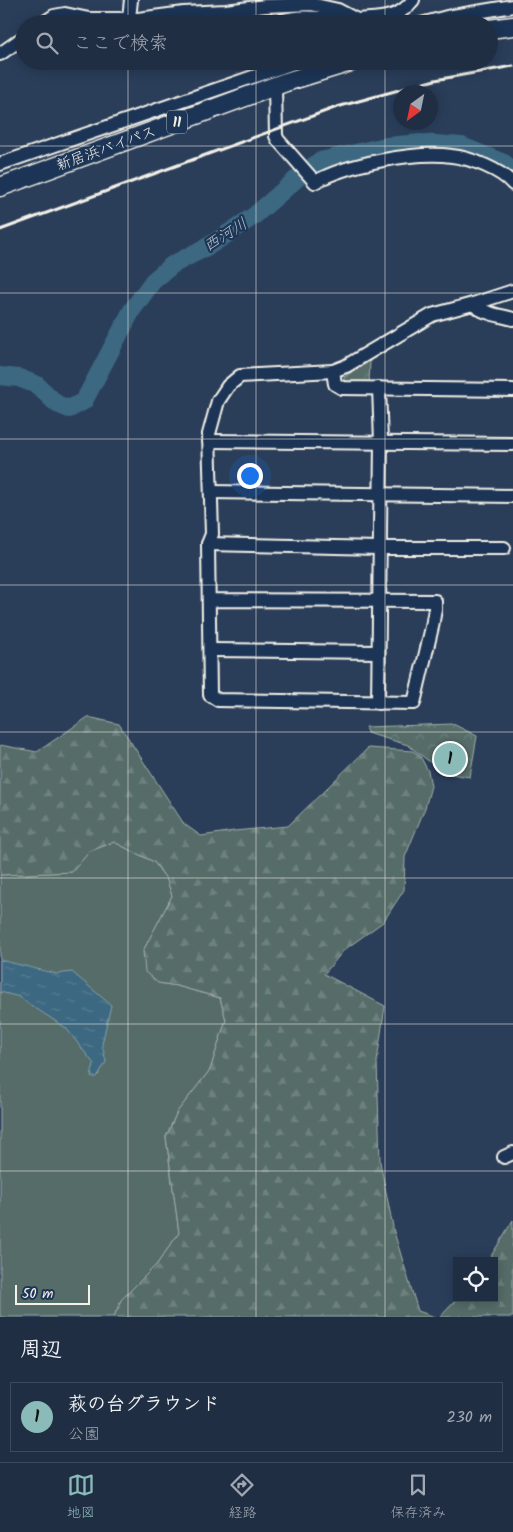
<!DOCTYPE html>
<html lang="ja">
<meta charset="utf-8">
<style>
body{margin:0;font-family:Kalam,"Klee One",sans-serif;background:#28364b;color:#f1f3f6}
.controls{position:absolute;right:15px;bottom:15px;display:grid;overflow:hidden;border-radius:0px;box-shadow:0 2px 12px #0003}
.controls button{width:45px;height:45px;display:grid;place-items:center;padding:0;border:0;border-bottom:1px solid #3d4a5d;background:#202e44;color:#f1f3f6;font:25px sans-serif}
.compass{position:absolute;left:393px;top:85px;width:45px;height:45px;border-radius:50%;background:#202e44;box-shadow:0 2px 12px #0003;rotate:213deg}
.scale{position:absolute;left:15px;bottom:12px;width:75px;box-sizing:border-box;padding-left:5px;border:2px solid #f4f1e8;border-top:0;font-size:14px;line-height:18px;white-space:nowrap;color:#f4f1e8;-webkit-text-stroke:4px #1d3557;paint-order:stroke}
.you{position:absolute;left:249px;top:475px;width:18px;height:18px;margin:-12px;border:4px solid #fff;border-radius:50%;background:#1a73e8;box-shadow:0 0 0 8px #1a73e833}
.badge{display:grid;place-items:center;width:32px;height:32px;border-radius:50%;background:#8bbbb9;color:#111;font-size:16px;font-weight:700}
.pin{position:absolute;translate:-50% -50%;border:2px solid #fff;box-shadow:0 1px 5px #0006}
.list{margin:0;padding:0;list-style:none}
h2{display:flex;justify-content:space-between;align-items:center;height:65px;margin:0;padding:0 20px;font-size:21px}
h2 small{font-size:16px;font-weight:400;color:#a2a8b2}
.list li{display:grid;grid-template-columns:32px 1fr auto;gap:15px;align-items:center;box-sizing:border-box;height:70px;margin:0 10px 10px;padding:0 10px;border:1px solid #3d4a5d;border-radius:0px}
.list b{display:block;font-size:19px;white-space:nowrap}
.list p{margin:0;font-size:16px;white-space:nowrap;color:#a2a8b2}
.list em{font-size:16px;font-style:normal;color:#a2a8b2}
.icon{flex:none;width:28px;height:28px;fill:none;stroke:currentColor;stroke-width:2;stroke-linecap:round;stroke-linejoin:round}
.map{position:relative;flex:none;width:513px;height:1317px;overflow:hidden}
.search{position:absolute;background:#202e44;box-shadow:0 2px 12px #0003;left:15px;right:15px;top:15px;height:55px;display:flex;align-items:center;gap:12px;box-sizing:border-box;padding:0 18px;border-radius:28px;color:#a2a8b2;font-size:19px}
.sheet{height:145px;background:#202e44}
nav{display:flex;justify-content:space-around;align-items:center;box-sizing:border-box;height:70px;border-top:1px solid #3d4a5d;background:#202e44;font-size:14px;color:#a2a8b2}
nav a{display:grid;justify-items:center;gap:2px}
nav .on{color:#8bbbb9}
.map>svg:first-child{display:block}
.grass{fill:#556c68;stroke:#a4aea8}
.forest{fill:url(#forest-firs);stroke:#a4aea8}
.park{fill:url(#park-crowns);stroke:#a4aea8}
.water{fill:url(#water-ripples);stroke:#869faa}
.lines{fill:none;stroke-linecap:round;stroke-linejoin:round}
.river{stroke:#3c6881;stroke-width:18}
.minor-casing{stroke:#f4f1e8;stroke-width:16}
.highway-casing{stroke:#f4f1e8;stroke-width:21}
.minor{stroke:#1d3557;stroke-width:12}
.highway{stroke:#1d3557;stroke-width:18}
.rail{stroke:#f4f1e8;stroke-width:3}
.grid{fill:none;stroke:#f4f1e8;stroke-width:1;stroke-opacity:0.55}
.labels{text-anchor:middle;stroke-width:4.5;stroke-linejoin:round;paint-order:stroke}
.shield{fill:#1d3557;stroke:#b4b9bc;stroke-width:1}
.shield-label{font-size:14px;font-weight:bold;fill:#f4f1e8}
.street-label{font-size:15px;fill:#f4f1e8;stroke:#1d3557}
.water-label{font-size:16px;font-style:italic;fill:#b4c1c4;stroke:#1d3557}
</style>
<div class="map">
<svg width="513" height="1317" viewBox="0 0 513 1317">
<defs>
<pattern id="forest-firs" width="22" height="20" patternUnits="userSpaceOnUse" patternTransform="scale(1.25)"><rect width="22" height="20" fill="#556c68"/><path d="M5 1l3.5 6h-7zM16 11l3.5 6h-7z" fill="#6e817e"/></pattern>
<pattern id="park-crowns" width="20" height="18" patternUnits="userSpaceOnUse" patternTransform="scale(1.25)"><rect width="20" height="18" fill="#556c68"/><path d="M2 6a3 3 0 1 1 6 0M12 15a3 3 0 1 1 6 0" fill="none" stroke="#6e817e"/></pattern>
<pattern id="water-ripples" width="26" height="14" patternUnits="userSpaceOnUse" patternTransform="scale(1.25)"><rect width="26" height="14" fill="#3c6881"/><path d="M2 4q2-2 4 0t4 0M15 11q2-2 4 0t4 0" fill="none" stroke="#597e93"/></pattern>
</defs>
<rect width="100%" height="100%" fill="#2a3e5a"/>
<filter id="ink" filterUnits="userSpaceOnUse"><feTurbulence type="fractalNoise" baseFrequency=".02" numOctaves="2"/><feDisplacementMap in="SourceGraphic" scale="10" xChannelSelector="R" yChannelSelector="G"/><feConvolveMatrix kernelMatrix="1 2 1 2 8 2 1 2 1" color-interpolation-filters="sRGB"/></filter>
<g filter="url(#ink)">
<path class="grass" d="M114 842 154 862 167 880 172 896 143 951 158 983 177 986 220 998 226 1020 210 1070 177 1112 166 1137 179 1233 157 1264 121 1300 114 1317H0V875L71 872 90 851Z"/>
<g class="forest">
<path d="M88 717 119 724 184 824 201 836 234 831 288 826 368 748 413 751 420 756 428 771 431 786 425 808 405 857 404 890 383 922 344 950 324 974 385 1006 377 1061 380 1162 394 1232 418 1311 435 1317H114L121 1300 157 1264 179 1233 166 1137 177 1112 210 1070 226 1020 220 998 177 986 158 983 145 972 143 951 172 896 167 880 154 862 114 842 90 851 72 872 0 875V745L37 752Z"/>
<path d="M513 1220V1317H440L458 1298H494V1261H488Z"/>
</g>
<g class="park">
<path d="M370 361 369 384 346 383 344 381V377Z"/>
<path d="M453 724 477 736 470 777 444 773 408 745 367 733 366 727Z"/>
</g>
<path class="water" d="M0 960 57 974 72 972 111 1005 102 1044 106 1062 97 1077H91L94 1064 66 1028 26 1002 20 997 0 992Z"/>
<g class="lines">
<path class="river" d="M0 376 19 378 37 385 57 404 69 409 84 401 132 310 153 281 172 265 212 244 254 216 301 175 320 161 386 146 421 143 462 146 504 163 513 171"/>
<defs>
<g id="minor">
<path d="M129 18 131 0"/>
<path d="M357 20C380 18 398 20 413 0"/>
<path d="M42 24 54 16 65 14 89 19H138L184 13 226 11 265 6 311 4 338 10 357 20C337 20 291 12 277 24"/>
<path d="M421 24 447 17 513 6"/>
<path d="M0 54 24 37"/>
<path d="M275 86 276 136 278 140 315 182C346 164 416 151 452 156 471 158 501 170 513 184"/>
<path d="M0 164 299 61"/>
<path d="M473 304C484 314 499 315 513 319"/>
<path d="M333 371 335 384 342 388 513 390"/>
<path d="M209 441 513 444"/>
<path d="M211 492 513 496"/>
<path d="M208 544 379 548H504"/>
<path d="M209 600 435 601V609L432 627 414 703 218 700 210 695 208 544 212 534 209 434 218 401 228 386 240 376 333 371 346 366 432 315 473 304 513 291"/>
<path d="M210 650 378 652"/>
<path d="M378 703 381 442 379 388"/>
<path d="M504 1157 513 1153"/>
</g>
<g id="highway">
<path d="M489 29 513 26"/>
<path d="M0 187 286 82 354 61"/>
</g>
</defs>
<use href="#minor" class="minor-casing"/>
<use href="#highway" class="highway-casing"/>
<use href="#minor" class="minor"/>
<use href="#highway" class="highway"/>
<path class="rail" d="M0 230 337 107 435 80 513 66"/>
</g>
</g>
<path class="grid" d="M128 0V24M256 0V24M385 0V24M128 61V1317M256 61V1317M385 61V1317M0 146H513M0 293H513M0 439H513M0 585H513M0 732H513M0 878H513M0 1024H513M0 1171H513"/>
<g class="labels">
<rect class="shield" x="167" y="110.5" width="20" height="23" rx="4"/>
<g class="shield-label">
<text x="177" y="127">11</text>
</g>
<g class="street-label">
<text transform="translate(106 148) rotate(-20)" y="5">新居浜バイパス</text>
</g>
<g class="water-label">
<text transform="translate(225 234) rotate(-32)" y="6">西河川</text>
</g>
</g>
</svg>
<div class="controls">
<button><svg class="icon" aria-label="locate" viewBox="0 0 24 24"><circle cx="12" cy="12" r="6"/><path d="M12 2v4M12 18v4M2 12h4M18 12h4"/></svg></button>
</div>
<svg class="compass" viewBox="-18 -18 36 36"><path d="M0-13l5 13h-10z" fill="#e53935"/><path d="M0 13l5-13h-10z" fill="#a2a8b2"/></svg>
<div class="scale">50 m</div>
<div class="you"></div>
<div class="pin badge" style="left:450px;top:759px">1</div>
<div class="search"><svg class="icon" aria-label="search" viewBox="0 0 24 24"><circle cx="10" cy="10" r="6"/><path d="M15 15l6 6"/></svg>ここで検索</div>
</div>
<section class="sheet">
<h2>周辺<small></small></h2>
<ul class="list">
<li><span class="badge">1</span><div><b>萩の台グラウンド</b><p>公園</p></div><em>230 m</em></li>
</ul>
</section>
<nav>
<a class="on"><svg class="icon" aria-label="map" viewBox="0 0 24 24"><path d="M3 6l6-2 6 2 6-2v14l-6 2-6-2-6 2zM9 4v14M15 6v14"/></svg>地図</a>
<a><svg class="icon" aria-label="directions" viewBox="0 0 24 24"><path d="M12 3l9 9-9 9-9-9zM9 14v-3h6M13 9l2 2-2 2"/></svg>経路</a>
<a><svg class="icon" aria-label="saved" viewBox="0 0 24 24"><path d="M7 4h10v16l-5-4-5 4z"/></svg>保存済み</a>
</nav>
